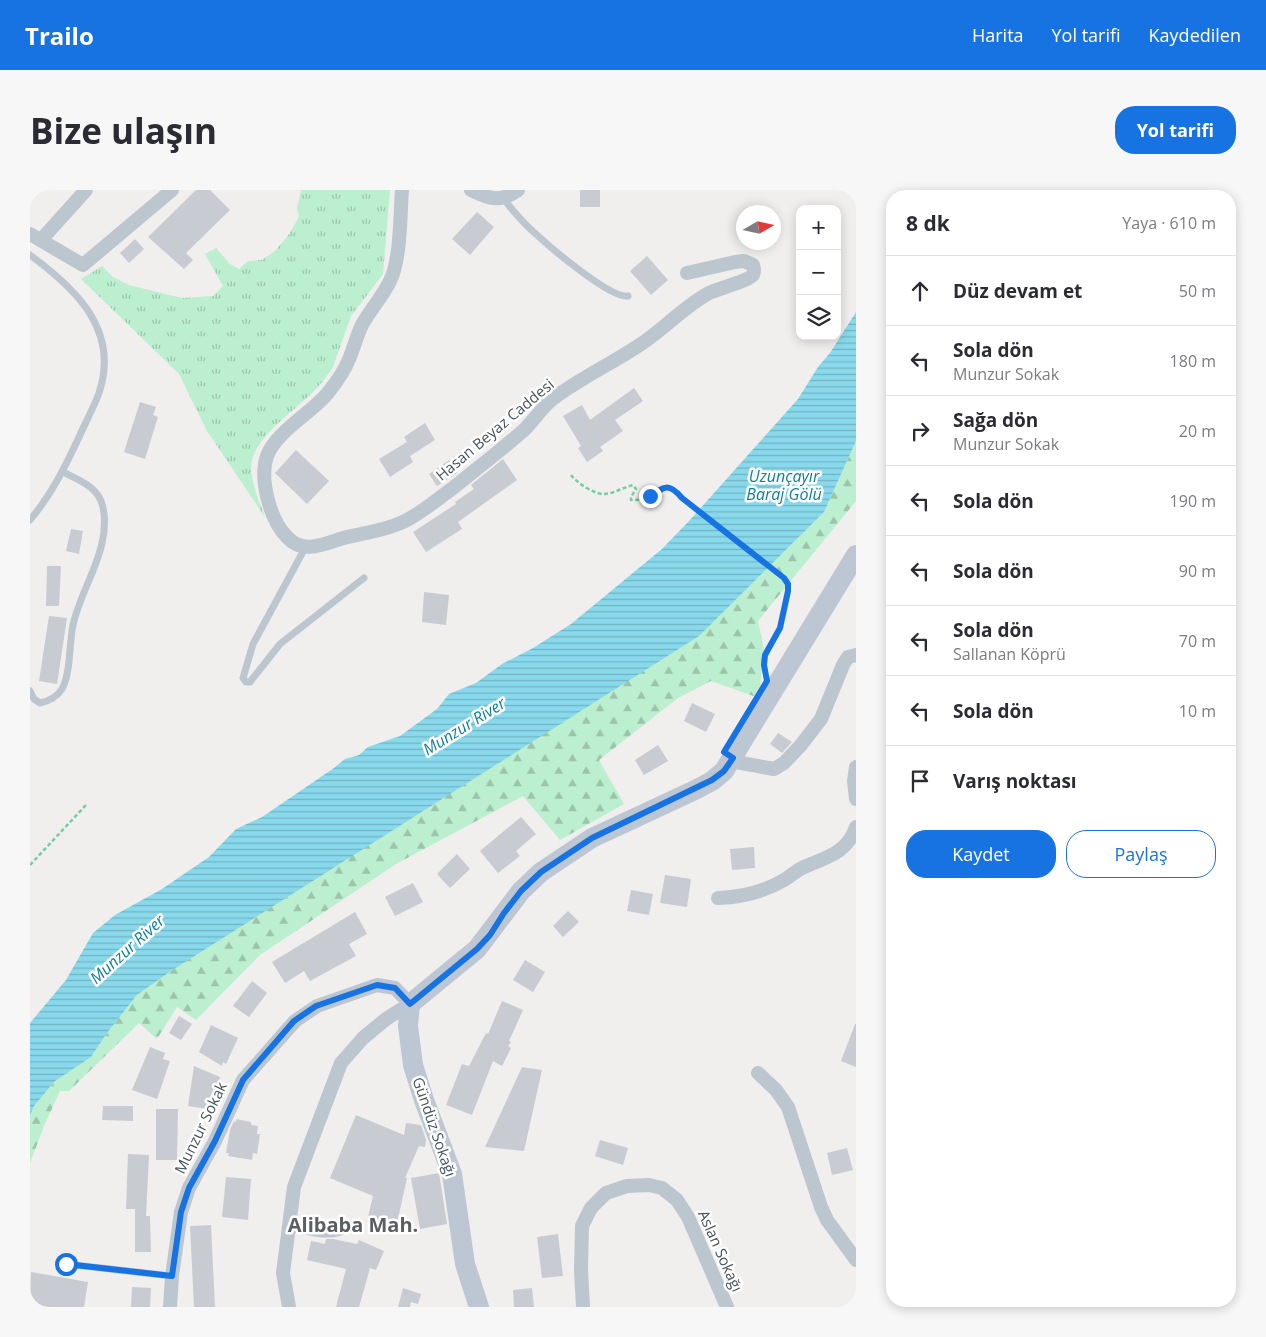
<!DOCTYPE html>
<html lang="tr">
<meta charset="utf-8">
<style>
body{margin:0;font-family:"Open Sans",sans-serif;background:#f7f7f7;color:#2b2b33}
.controls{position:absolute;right:15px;top:15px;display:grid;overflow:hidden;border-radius:10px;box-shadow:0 2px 12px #0003}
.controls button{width:45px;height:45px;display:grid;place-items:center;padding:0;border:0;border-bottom:1px solid #e1e1e2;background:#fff;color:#2b2b33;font:25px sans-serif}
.compass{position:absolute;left:706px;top:15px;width:45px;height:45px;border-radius:50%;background:#fff;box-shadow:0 2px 12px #0003;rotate:81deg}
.stop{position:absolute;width:15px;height:15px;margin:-11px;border:4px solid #1873e2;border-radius:50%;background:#fff}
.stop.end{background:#1873e2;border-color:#fff;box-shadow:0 1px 5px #0008}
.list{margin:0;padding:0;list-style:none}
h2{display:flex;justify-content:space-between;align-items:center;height:65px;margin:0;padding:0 20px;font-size:21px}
h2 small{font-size:16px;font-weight:400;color:#7c7c81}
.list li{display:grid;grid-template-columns:32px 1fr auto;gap:15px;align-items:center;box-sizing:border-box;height:70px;padding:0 20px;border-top:1px solid #e1e1e2}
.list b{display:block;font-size:19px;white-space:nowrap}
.list p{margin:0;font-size:16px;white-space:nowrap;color:#7c7c81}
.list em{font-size:16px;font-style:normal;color:#7c7c81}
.actions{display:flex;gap:10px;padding:15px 20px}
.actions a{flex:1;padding:11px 0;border:1px solid #1873e2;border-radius:20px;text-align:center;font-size:18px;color:#1873e2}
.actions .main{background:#1873e2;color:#fff}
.icon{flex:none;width:28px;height:28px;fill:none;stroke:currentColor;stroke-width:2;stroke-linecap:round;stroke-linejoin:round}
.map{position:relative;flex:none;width:826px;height:1117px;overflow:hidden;border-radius:20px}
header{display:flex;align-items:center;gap:30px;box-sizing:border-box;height:70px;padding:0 25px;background:#1873e2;color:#fff}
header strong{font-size:24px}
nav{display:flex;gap:28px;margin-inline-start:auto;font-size:18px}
.intro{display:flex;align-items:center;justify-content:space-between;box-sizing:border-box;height:120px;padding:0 30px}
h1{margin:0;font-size:35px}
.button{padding:12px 22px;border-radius:20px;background:#1873e2;color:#fff;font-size:18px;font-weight:700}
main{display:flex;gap:30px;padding:0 30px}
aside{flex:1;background:#fff;border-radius:20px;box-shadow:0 2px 12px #0003}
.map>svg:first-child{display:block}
.grass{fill:url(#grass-tufts)}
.forest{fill:url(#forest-firs)}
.water{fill:url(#water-rules)}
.building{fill:#c8cbd1}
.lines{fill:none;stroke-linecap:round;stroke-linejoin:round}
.path{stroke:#74cda0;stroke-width:2.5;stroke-dasharray:4 2.5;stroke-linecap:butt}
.lane{stroke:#bcc6ce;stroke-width:7}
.street{stroke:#bcc6ce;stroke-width:14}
.secondary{stroke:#bcc7d3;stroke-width:20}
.route{stroke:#1873e2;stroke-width:6}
.labels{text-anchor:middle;stroke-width:5;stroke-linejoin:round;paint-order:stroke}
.street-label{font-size:15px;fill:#46525c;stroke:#fff}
.water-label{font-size:16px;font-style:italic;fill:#0c7f9b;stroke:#fff}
.district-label{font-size:20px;font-weight:bold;fill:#5b5f63;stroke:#fff}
</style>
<header>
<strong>Trailo</strong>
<nav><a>Harita</a><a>Yol tarifi</a><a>Kaydedilen</a></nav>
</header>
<div class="intro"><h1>Bize ulaşın</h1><a class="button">Yol tarifi</a></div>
<main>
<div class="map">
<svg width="826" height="1117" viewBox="0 0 826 1117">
<defs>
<pattern id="grass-tufts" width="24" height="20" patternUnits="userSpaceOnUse" patternTransform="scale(1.25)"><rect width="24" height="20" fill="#bcefcf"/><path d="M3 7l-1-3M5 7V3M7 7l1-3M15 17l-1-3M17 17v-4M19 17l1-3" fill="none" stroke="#9bc4ab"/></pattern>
<pattern id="forest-firs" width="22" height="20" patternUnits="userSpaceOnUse" patternTransform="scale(1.25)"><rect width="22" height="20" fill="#bcefcf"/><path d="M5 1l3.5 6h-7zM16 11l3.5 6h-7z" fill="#9bc4ab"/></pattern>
<pattern id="water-rules" width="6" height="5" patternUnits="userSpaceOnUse" patternTransform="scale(1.25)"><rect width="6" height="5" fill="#89d9ec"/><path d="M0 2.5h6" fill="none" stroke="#72b3c2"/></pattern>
</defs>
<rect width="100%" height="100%" fill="#f1eeee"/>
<path class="grass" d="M271 0H360L353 84 321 126 303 177C295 190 284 202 272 212 255 228 221 252 221 278 222 295 229 311 235 327L177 241 149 184 51 89 72 76 83 87 99 95 152 108 183 106 193 96 175 64 186 58 200 74 209 79 218 71 232 70 246 60 259 44 269 27 267 18Z"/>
<path class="forest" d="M826 251V311L728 431 734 459 729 508 681 491 648 508 569 570 594 614 530 650 493 606 366 674 230 765 166 830 147 817 127 849 109 833 39 901H30L14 936 0 973V925L4 916 25 891 61 867 77 843 107 805 794 322Z"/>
<path class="water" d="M826 122V251L794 322 669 446 141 781 107 805 77 843 61 867 25 891 4 916 0 925V833L36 790 63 743 85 725 132 699 179 667 206 639 232 627 304 578 315 569 329 565 338 557 370 546 407 519 419 504 446 493 472 474 503 458 541 434 632 359 660 330 768 209 788 177 800 163Z"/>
<g class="building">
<path d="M166 0H180L200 20 156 63 163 70 154 79 118 47Z"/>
<rect x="550" y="0" width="20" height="17"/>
<path d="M447 22 464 37 440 65 422 49Z"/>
<path d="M105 49 114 59 99 73 90 63Z"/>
<path d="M617 66 638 90 621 105 600 81Z"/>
<path d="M604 198 613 211 585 230 593 241 570 257 573 261 557 272 548 258 551 256 533 226 552 215 560 230Z"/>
<path d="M110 212 126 217 123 225 128 227 115 269 94 262Z"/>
<path d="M395 233 405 250 380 266 383 272 360 287 349 269 377 252 374 247Z"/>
<path d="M266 260 299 291 277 314 245 283Z"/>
<path d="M473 269 487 290 428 332 432 339 396 362 383 342 426 314 425 312 444 299 441 295Z"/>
<path d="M419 270 427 283 407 296 399 284Z"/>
<path d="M41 339 53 341 49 364 36 361Z"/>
<path d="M17 376H31L29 416H16Z"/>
<path d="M394 402 419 405 416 435 392 432Z"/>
<path d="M19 426 37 428 27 494 9 491Z"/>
<path d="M662 513 685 524 676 542 654 531Z"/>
<path d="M748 543 762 552 752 563 740 554Z"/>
<path d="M628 555 638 571 614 585 605 570Z"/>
<path d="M491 627 506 644 486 661 490 666 468 683 450 661Z"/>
<path d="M724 657 725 678 702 680 700 659Z"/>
<path d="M427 664 440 679 420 698 407 684Z"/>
<path d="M635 685 661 689 657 717 630 713Z"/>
<path d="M383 693 393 712 365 726 355 707Z"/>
<path d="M601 700 623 704 619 725 597 721Z"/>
<path d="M538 721 549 732 533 747 523 736Z"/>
<path d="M325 722 337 744 319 754 326 766 280 791 274 781 255 793 242 772Z"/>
<path d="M495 770 515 782 503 802 483 790Z"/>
<path d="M222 791 237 803 219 827 203 816Z"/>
<path d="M472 811 493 820 479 851 481 852 478 856 481 858 472 876 463 871 442 925 416 915 432 874 439 876 456 843 458 844Z"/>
<path d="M149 826 162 834 151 850 139 843Z"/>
<path d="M825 834H826V877L811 871Z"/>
<path d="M181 835 208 848 196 874 193 872 192 876 169 862Z"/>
<path d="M120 857 135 863 133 869 140 871 127 909 102 900Z"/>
<path d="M164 876 190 887 185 920 158 916Z"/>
<path d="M492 877 512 880 494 961 455 957Z"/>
<path d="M73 916H103V931L72 930Z"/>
<path d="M126 919H148L147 970H126Z"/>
<path d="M326 925 374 945 376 933 391 935 396 950 395 957 389 956 375 988H377L367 1033 338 1027 343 1006 300 988Z"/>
<path d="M206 929 221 932V935L228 936 227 944H230L227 964 223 963 222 970 198 966 199 963H196L200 940 204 931 206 932Z"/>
<path d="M570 950 598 958 593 975 565 966Z"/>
<path d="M817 958 823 980 802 985 797 963Z"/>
<path d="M98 964 119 965 116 1026H120L121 1062H105V1019H96Z"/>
<path d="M409 983 417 1034 390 1039 381 988Z"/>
<path d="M196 987 221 989 218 1030 192 1027Z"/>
<path d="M181 1035 185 1117H164L160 1036Z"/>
<path d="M528 1044 533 1086 512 1088 507 1047Z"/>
<path d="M296 1049H303L327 1054 329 1050 354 1061 346 1080 340 1078 329 1117H306L316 1079 277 1070 281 1051 295 1054Z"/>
<path d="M1 1082 58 1092 54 1117H0Z"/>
<path d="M102 1097 121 1098 120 1117H101Z"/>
<path d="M373 1098 391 1104 388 1114 381 1112 380 1117H368Z"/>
<path d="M502 1098 504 1117H484L483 1100Z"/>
</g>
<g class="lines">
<g class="path">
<path d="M541 285C547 293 565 305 575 304 585 303 594 297 603 295L606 299 601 307V310H603C609 310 617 308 622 305 636 295 640 294 651 308L753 388 758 394 757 409 750 438 735 465V481"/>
<path d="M0 675 56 615"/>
</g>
<g class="lane">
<path d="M473 8C483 21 494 34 507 45 521 58 581 109 598 106"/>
<path d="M0 65C46 99 90 140 69 203 64 217 56 231 50 245 36 275 22 304 0 330"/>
<path d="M275 358 223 454 213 488 216 492H220L250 454 334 388"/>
<path d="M0 501 4 509 10 513C19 511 27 507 32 499 41 482 39 454 43 435 49 407 66 381 72 353 75 341 76 323 71 311 65 296 47 289 33 282"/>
<path d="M258 1038C285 1042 297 1050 323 1037"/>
<path d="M36 1074 142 1086"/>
</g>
<g class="street">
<path d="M372 0C370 25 371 69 360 91 353 106 340 120 332 135 327 145 324 157 320 167 315 180 306 193 297 204 281 223 246 242 237 266 229 289 240 330 257 347 272 364 292 355 310 349 332 343 355 341 375 331 391 323 405 311 419 301 444 281 470 261 494 240 504 230 512 217 524 208 552 187 585 172 614 152 636 137 655 116 679 103 687 99 721 90 723 85 725 81 724 79 723 75L714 71 705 72 657 83"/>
<path d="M441 0C459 9 470 13 488 0"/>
<path d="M0 44 53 75 142 0"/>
<path d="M11 50 56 0"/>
<path d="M700 571 744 579 754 573 771 555 791 529 813 475 818 467 826 465"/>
<path d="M826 577 824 591 826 609"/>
<path d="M688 708C711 707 734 702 754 690 761 686 767 680 774 677 797 667 817 663 826 637"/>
<path d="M728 883 746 900 758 917 791 1017 797 1030 826 1070"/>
<path d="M140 1117 142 1086 151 1022 159 998 185 951 213 890 265 831 287 816 347 795 365 798 380 814 356 829 333 848 311 873 264 997 253 1083 259 1117"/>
<path d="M553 1117 551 1080 552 1036 561 1018 576 1003 597 996 619 995 632 998 647 1010 658 1027 697 1117"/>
</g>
<path class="secondary" d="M449 1117 435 1074 422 984 394 910 383 875 378 836 380 814 447 759 491 701 511 682 562 648 665 600 682 591 694 581 826 365"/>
</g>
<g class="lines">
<path class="route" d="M36 1074 142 1086 151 1022 159 998 185 951 213 890 264 831 286 816 347 795 365 798 380 814 447 759 460 745 474 723 491 701 511 682 562 648 682 590 694 581 703 568 694 562 737 491 734 475 735 465 750 438 758 401V394L754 388 652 308C639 293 635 296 620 306"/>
</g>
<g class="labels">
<g class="street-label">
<text transform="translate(465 240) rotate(-40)" y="5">Hasan Beyaz Caddesi</text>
<text transform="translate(404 937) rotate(71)" y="5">Gündüz Sokağı</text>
<text transform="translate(171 938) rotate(-64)" y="5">Munzur Sokak</text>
<text transform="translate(690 1061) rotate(66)" y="5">Aslan Sokağı</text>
</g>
<g class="water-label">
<text x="754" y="292">Uzunçayır<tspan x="754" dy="18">Baraj Gölü</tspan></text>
<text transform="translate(434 536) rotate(-32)" y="6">Munzur River</text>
<text transform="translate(97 759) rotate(-42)" y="6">Munzur River</text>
</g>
<g class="district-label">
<text x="323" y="1042">Alibaba Mah.</text>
</g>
</g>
</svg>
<div class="controls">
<button>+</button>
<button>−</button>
<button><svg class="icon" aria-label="layers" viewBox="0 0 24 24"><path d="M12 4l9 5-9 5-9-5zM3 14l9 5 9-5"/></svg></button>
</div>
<svg class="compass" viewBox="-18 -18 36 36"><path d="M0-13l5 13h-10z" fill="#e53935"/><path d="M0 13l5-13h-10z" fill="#7c7c81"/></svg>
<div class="stop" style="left:36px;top:1074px"></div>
<div class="stop end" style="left:620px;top:306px"></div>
</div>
<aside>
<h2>8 dk<small>Yaya · 610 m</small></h2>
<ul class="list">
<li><svg class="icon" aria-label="ahead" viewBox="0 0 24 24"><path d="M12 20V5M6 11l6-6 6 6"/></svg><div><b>Düz devam et</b></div><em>50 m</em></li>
<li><svg class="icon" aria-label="left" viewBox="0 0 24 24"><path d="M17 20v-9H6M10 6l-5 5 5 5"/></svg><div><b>Sola dön</b><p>Munzur Sokak</p></div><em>180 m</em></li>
<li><svg class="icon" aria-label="right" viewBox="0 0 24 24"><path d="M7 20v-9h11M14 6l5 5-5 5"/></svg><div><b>Sağa dön</b><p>Munzur Sokak</p></div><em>20 m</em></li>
<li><svg class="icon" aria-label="left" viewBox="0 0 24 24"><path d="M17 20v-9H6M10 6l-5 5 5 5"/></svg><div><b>Sola dön</b></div><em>190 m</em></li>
<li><svg class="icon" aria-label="left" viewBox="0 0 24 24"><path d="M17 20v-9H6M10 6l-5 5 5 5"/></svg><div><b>Sola dön</b></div><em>90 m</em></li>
<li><svg class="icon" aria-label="left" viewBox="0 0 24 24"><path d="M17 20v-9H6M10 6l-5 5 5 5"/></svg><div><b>Sola dön</b><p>Sallanan Köprü</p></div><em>70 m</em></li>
<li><svg class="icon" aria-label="left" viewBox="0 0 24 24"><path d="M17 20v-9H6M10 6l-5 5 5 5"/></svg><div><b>Sola dön</b></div><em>10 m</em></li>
<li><svg class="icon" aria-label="arrive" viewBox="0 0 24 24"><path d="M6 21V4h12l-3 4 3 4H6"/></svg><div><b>Varış noktası</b></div></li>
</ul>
<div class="actions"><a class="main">Kaydet</a><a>Paylaş</a></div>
</aside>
</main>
